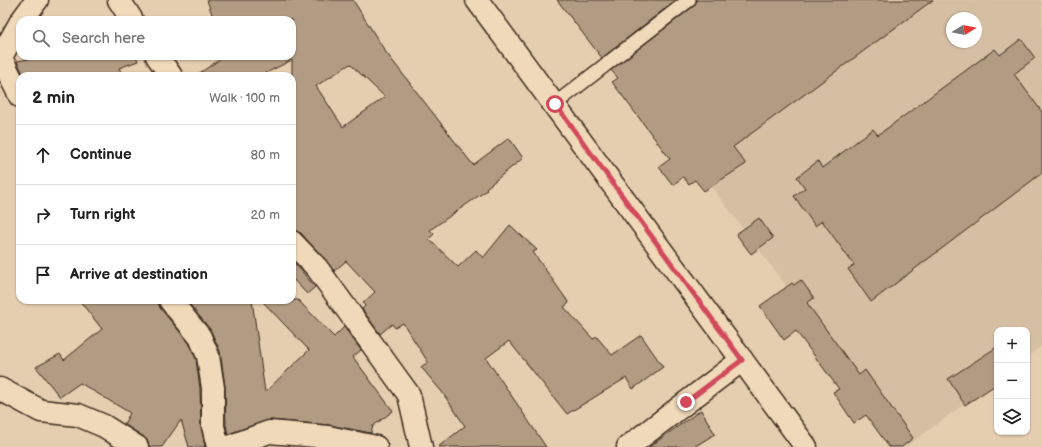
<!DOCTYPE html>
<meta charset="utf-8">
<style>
body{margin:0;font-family:"Balsamiq Sans",sans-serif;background:#f6f6f6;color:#222}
.controls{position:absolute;right:12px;bottom:12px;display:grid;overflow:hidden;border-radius:8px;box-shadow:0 1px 3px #0004}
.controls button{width:36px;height:36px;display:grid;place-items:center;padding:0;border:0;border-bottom:1px solid #e0e0e0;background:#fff;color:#222;font:20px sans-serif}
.compass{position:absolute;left:946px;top:12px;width:36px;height:36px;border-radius:50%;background:#fff;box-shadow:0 1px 3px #0004;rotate:80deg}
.stop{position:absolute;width:12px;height:12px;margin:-9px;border:3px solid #d1495b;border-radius:50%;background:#fff}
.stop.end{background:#d1495b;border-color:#fff;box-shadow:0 1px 4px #0008}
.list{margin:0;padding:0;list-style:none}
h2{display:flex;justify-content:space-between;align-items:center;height:52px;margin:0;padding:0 16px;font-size:17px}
h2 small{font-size:13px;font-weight:400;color:#767676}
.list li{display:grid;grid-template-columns:26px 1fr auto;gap:12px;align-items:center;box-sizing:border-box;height:60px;padding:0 16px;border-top:1px solid #e0e0e0}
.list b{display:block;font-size:15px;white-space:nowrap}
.list em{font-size:13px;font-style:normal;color:#767676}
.icon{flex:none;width:22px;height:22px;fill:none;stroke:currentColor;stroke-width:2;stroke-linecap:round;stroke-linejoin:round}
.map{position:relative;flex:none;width:1042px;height:447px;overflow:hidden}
.search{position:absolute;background:#fff;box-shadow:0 1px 3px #0004;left:16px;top:16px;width:280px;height:44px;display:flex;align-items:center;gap:10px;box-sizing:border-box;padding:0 14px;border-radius:12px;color:#767676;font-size:15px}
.panel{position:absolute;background:#fff;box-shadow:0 1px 3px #0004;left:16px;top:72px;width:280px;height:232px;border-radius:12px}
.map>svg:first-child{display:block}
.built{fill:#d5bfa2;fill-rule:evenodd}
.building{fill:#b19b82;stroke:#3b2a1e;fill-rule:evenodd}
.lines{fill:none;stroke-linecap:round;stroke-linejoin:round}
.lane-casing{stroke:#3b2a1e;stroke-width:16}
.street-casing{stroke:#3b2a1e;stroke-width:25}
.primary-casing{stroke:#3b2a1e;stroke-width:25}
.lane{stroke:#f0d9b9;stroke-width:13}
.street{stroke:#f0d9b9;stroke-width:22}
.primary{stroke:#f0d9b9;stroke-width:22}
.route{stroke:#d1495b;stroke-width:5}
</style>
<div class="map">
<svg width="1042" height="447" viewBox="0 0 1042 447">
<rect width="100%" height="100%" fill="#e5ceb0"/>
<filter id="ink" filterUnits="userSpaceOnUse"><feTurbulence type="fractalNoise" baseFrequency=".025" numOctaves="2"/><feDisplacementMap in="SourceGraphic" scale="8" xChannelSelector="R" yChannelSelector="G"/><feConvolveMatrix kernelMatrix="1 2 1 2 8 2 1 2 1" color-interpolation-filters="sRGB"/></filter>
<g filter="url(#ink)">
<path class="built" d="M823 0H1042V346L1027 357V330H997V380L907 446 661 120ZM952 18H976V42H952Z"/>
<g class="building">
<path d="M207 0H353L385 51 473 165 509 138 523 158 486 188 487 190 430 230 434 234 429 239 458 267 476 250 483 258 510 225 537 250 533 252 569 303 564 307 593 339 596 336 612 355 641 335 663 367 633 389 626 378 567 414 509 341 486 358 546 447H438L465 426 442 392 421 367 428 362 403 323 395 328 392 324 380 334 362 309 365 306 363 303 375 292 346 261 334 271 301 233 292 230V60L260 76H195L225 56H292V20H214ZM350 64 385 97 343 127 316 86Z"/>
<path d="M557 0H676L602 58Z"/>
<path d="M697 0H933L733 147 746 164 704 191 695 180 689 184 683 177 673 185 659 167 670 159 612 82 618 78 611 70 694 6Z"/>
<path d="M1021 39 1035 58 1014 74 1042 112V173L871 302 848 269 854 265 822 221 815 226 794 196 805 188 797 177 818 161 822 168 873 129 878 135 995 49 1000 55Z"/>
<path d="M47 56H136L138 61 119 68 123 76H24L17 61Z"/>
<path d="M759 218 773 238 751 254 736 234Z"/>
<path d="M292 260 315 287 307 294 292 278Z"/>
<path d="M801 280 814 298 807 303 859 375 865 370 913 438 902 447H889L866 415 854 423 833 392 839 389 796 331 784 340 760 306 792 283 794 285Z"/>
<path d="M79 300H158L160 308 189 343 196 359 200 389 201 426 205 447H189L181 420 162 447H149L148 441 144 437 124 424 130 413 80 383 60 397 36 367 60 354 64 360 102 329Z"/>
<path d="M186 300H252L265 392 309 350 261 300H298L334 337 344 327 361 350 353 357 393 411 373 426 371 433 329 425 270 420 228 434 226 425 225 386 220 351 210 329Z"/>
<path d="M997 347V384L965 405 948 379Z"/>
<path d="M701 410 715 434 694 447H649Z"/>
</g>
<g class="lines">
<defs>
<path id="lane" d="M555 104 689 0"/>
<g id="street">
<path d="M119 0 132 20"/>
<path d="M22 20 37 0"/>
<path d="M0 56 20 96"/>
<path d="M157 56 171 76"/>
<path d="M1 57 20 23"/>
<path d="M292 242 317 268 409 395 421 447"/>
<path d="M170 300 200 337 208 356 213 388V426L218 447"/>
<path d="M0 389 41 411 78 415 104 426 137 447"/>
<path d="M228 447 269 432 328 437 376 447"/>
<path d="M628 447 742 360"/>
</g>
<path id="primary" d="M477 0 806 447"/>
</defs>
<use href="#lane" class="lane-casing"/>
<use href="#street" class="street-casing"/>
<use href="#primary" class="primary-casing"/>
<use href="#lane" class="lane"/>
<use href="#street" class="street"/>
<use href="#primary" class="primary"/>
</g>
</g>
<g class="lines" filter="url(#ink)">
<path class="route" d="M555 104 742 360 686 402"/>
</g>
</svg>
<div class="controls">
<button>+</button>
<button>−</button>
<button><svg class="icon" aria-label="layers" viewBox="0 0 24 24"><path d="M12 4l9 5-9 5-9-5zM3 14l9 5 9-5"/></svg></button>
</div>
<svg class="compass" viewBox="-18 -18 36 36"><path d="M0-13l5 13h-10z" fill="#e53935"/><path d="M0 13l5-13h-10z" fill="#767676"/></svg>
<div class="stop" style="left:555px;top:104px"></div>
<div class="stop end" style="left:686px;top:402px"></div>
<div class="search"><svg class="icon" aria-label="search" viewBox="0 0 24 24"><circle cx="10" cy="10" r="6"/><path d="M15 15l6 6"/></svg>Search here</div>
<section class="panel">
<h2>2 min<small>Walk · 100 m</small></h2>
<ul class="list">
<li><svg class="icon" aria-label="ahead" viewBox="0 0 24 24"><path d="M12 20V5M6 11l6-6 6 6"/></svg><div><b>Continue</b></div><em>80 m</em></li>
<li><svg class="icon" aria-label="right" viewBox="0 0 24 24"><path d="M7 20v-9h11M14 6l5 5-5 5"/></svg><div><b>Turn right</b></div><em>20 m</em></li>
<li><svg class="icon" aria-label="arrive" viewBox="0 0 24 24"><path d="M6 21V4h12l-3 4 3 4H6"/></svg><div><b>Arrive at destination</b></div></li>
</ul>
</section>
</div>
